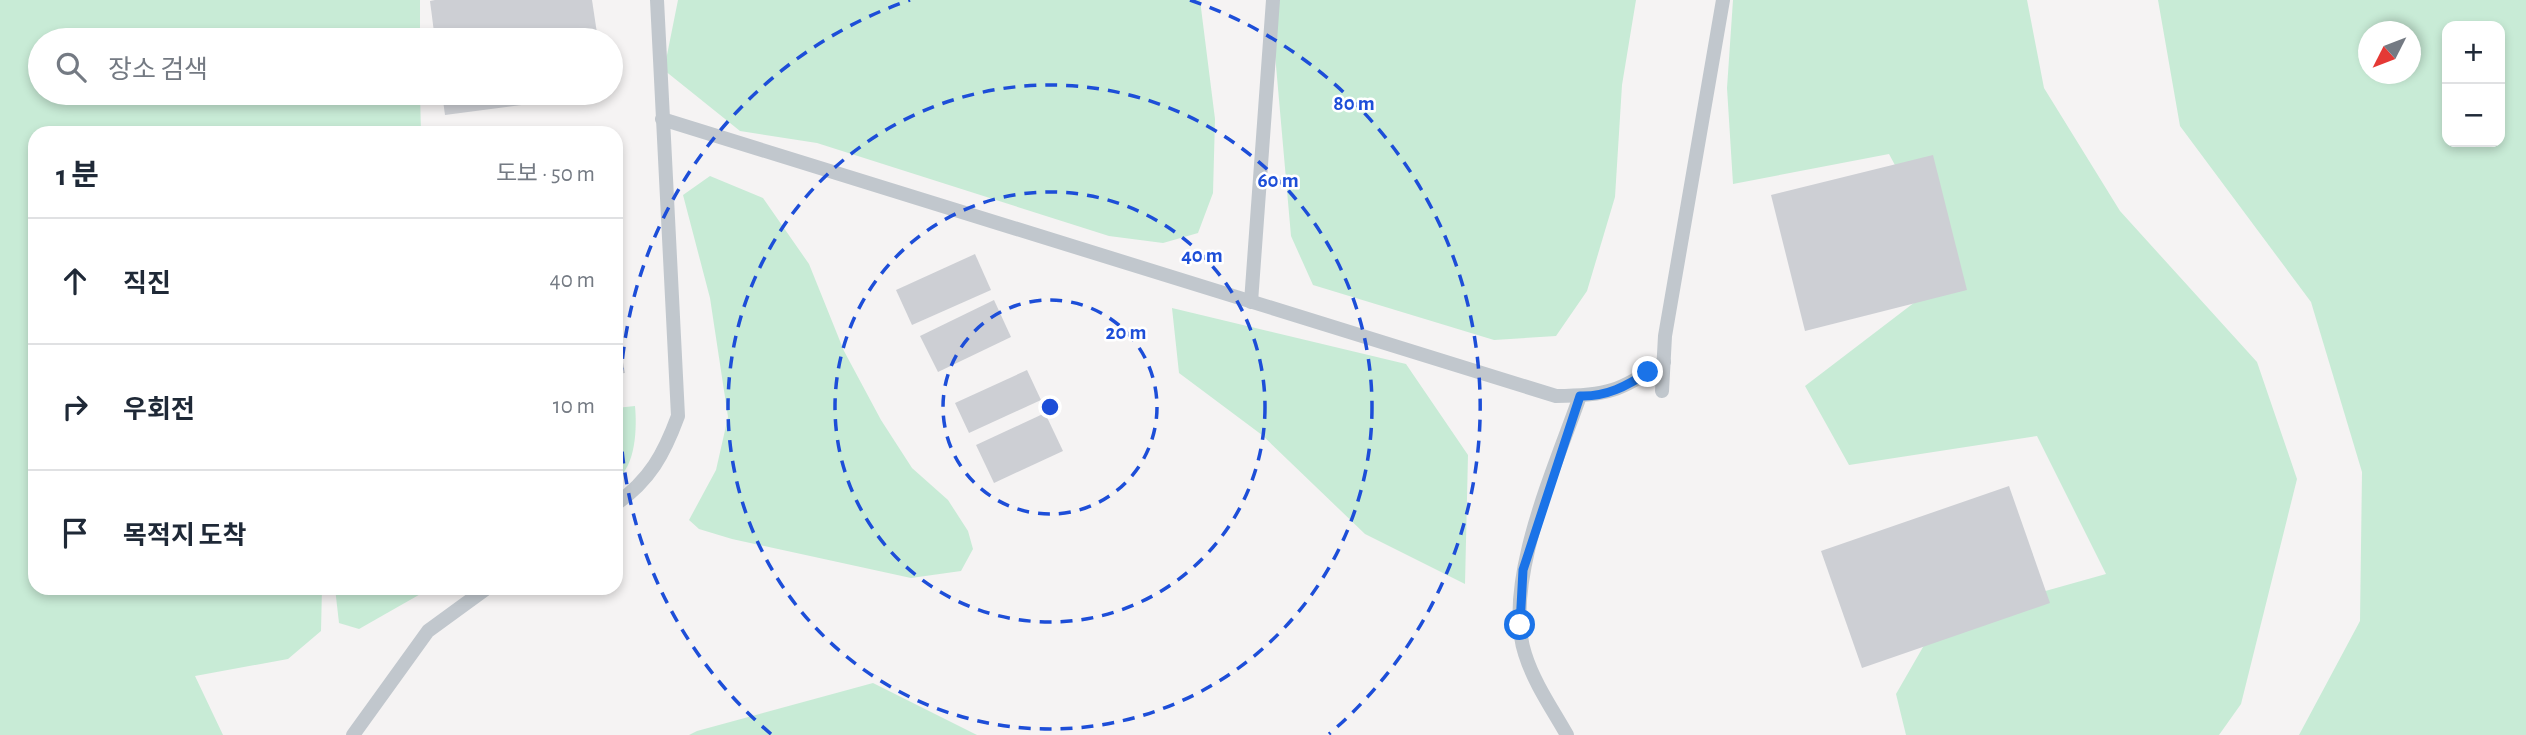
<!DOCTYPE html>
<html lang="ko">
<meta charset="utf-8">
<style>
body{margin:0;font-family:"Alegreya Sans","Noto Sans KR",sans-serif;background:#f2f2f3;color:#1f2937}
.controls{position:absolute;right:21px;top:21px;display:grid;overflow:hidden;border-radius:14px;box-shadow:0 4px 10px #0003}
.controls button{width:63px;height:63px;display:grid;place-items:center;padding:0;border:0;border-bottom:2px solid #e0e1e3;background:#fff;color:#1f2937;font:35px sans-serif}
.compass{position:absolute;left:2358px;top:21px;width:63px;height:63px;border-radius:50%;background:#fff;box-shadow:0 4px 10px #0003;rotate:228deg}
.stop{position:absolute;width:21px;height:21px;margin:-16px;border:5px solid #1a73e8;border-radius:50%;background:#fff}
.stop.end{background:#1a73e8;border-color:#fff;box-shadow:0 2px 7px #0008}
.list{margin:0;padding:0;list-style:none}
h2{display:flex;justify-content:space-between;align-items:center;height:91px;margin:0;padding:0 28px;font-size:30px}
h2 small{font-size:23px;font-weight:400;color:#747a83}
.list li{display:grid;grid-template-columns:46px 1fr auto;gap:21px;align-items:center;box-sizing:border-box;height:126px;padding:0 28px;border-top:2px solid #e0e1e3}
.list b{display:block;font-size:26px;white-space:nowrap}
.list em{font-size:23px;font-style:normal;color:#747a83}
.icon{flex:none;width:38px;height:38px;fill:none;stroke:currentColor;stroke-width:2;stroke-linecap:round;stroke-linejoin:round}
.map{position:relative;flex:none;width:2526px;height:735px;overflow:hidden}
.search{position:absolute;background:#fff;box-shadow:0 4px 10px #0003;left:28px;top:28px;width:595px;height:77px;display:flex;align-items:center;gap:18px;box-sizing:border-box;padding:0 24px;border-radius:38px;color:#747a83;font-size:26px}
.panel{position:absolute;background:#fff;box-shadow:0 4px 10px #0003;left:28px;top:126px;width:595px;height:469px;border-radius:21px}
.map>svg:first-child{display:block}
.green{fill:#c8ebd6;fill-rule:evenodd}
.building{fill:#cdcfd4}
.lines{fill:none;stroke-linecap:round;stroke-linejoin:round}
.lane{stroke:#c1c7cd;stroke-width:14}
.route{stroke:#1a73e8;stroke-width:9}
.ring{fill:none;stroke:#1d4ed8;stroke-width:3.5;stroke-dasharray:12 9}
.centre{fill:#1d4ed8;stroke:#fff;stroke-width:3.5}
.ring-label{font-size:21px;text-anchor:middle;font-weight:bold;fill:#1d4ed8;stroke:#fff;stroke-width:5;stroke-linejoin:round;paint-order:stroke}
</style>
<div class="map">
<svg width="2526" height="735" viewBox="0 0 2526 735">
<rect width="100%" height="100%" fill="#f5f3f3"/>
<g class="green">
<path d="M0 0H420V40H40V93H420L421 133H35V588H322L321 631 288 659 195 676 223 735H0Z"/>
<path d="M678 0H1200L1215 119 1213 193 1198 233 1163 243 1109 236 817 143 740 131 664 70Z"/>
<path d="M1279 0H1636L1622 85 1615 197 1587 291 1556 336 1494 340 1313 285 1291 236 1274 43Z"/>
<path d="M1733 0H2027L2044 88 2120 211 2257 362 2297 479 2241 704 2219 735H1906L1896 694 1938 621 2106 574 2037 436 1849 465 1805 386 1953 273 1889 154 1733 184 1727 88Z"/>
<path d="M2158 0H2526V735H2299L2360 621 2362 472 2311 302 2180 126ZM2447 26H2500V142H2447ZM2368 32H2410V74H2368Z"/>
<path d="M710 176 763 198 809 264 844 351 881 420 912 468 948 500 968 531 973 549 961 571 911 578 732 539 699 529 689 520 716 470 728 417 710 298 683 195Z"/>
<path d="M1172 308 1406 364 1468 455 1465 584 1365 534 1262 435 1179 373Z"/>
<path d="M635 406C637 428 636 466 616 480V408Z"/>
<path d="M335 588H431L359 629 339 623Z"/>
<path d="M873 683 977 735H689L697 731Z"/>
</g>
<g class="building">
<path d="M435 0H592L598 40H435L430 1Z"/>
<path d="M442 93H607V94L445 115Z"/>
<path d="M1933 155 1967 290 1805 331 1771 195Z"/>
<path d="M975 254 991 290 912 325 896 290Z"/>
<path d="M994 300 1011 337 938 372 920 336Z"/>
<path d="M616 323 625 373 616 374Z"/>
<path d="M1027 370 1041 400 969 433 955 403Z"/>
<path d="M1045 413 1063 451 994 483 976 445Z"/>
<path d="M2009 486 2050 603 1862 668 1821 551Z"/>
</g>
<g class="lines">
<g class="lane">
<path d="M662 119 1556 396C1611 396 1619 390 1664 362"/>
<path d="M1251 302 1273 0"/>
<path d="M1662 391 1665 336 1723 0"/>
<path d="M616 504C650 480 664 454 678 416L657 0"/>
<path d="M353 735 428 631 487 588"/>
<path d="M1567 735C1553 710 1534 683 1525 654 1502 583 1556 465 1580 396"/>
</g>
</g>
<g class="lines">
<path class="route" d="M1520 625 1523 570 1580 396C1606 397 1627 386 1648 372"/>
</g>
<g class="ring">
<circle cx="1050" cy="407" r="107"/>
<circle cx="1050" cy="407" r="215"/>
<circle cx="1050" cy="407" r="322"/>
<path d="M771 734A430 430 0 0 1 910 0M1190 0A430 430 0 0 1 1329 734"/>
</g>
<circle cx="1050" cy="407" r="10" class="centre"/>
<g class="ring-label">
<text x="1354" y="110">80 m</text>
<text x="1278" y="187">60 m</text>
<text x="1202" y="262">40 m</text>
<text x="1126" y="339">20 m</text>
</g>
</svg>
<div class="controls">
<button>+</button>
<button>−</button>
</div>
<svg class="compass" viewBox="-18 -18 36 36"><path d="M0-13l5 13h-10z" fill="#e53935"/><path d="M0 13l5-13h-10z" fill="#747a83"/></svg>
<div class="stop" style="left:1520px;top:625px"></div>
<div class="stop end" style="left:1648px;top:372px"></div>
<div class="search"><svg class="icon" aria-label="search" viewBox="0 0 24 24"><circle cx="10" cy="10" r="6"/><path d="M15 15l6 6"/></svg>장소 검색</div>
<section class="panel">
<h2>1 분<small>도보 · 50 m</small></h2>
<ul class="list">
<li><svg class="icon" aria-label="ahead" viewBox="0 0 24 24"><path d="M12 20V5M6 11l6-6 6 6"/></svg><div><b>직진</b></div><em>40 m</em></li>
<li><svg class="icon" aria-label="right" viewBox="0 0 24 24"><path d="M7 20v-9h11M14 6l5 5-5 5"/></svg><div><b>우회전</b></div><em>10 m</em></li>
<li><svg class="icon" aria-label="arrive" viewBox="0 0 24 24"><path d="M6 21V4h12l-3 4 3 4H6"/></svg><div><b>목적지 도착</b></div></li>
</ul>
</section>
</div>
